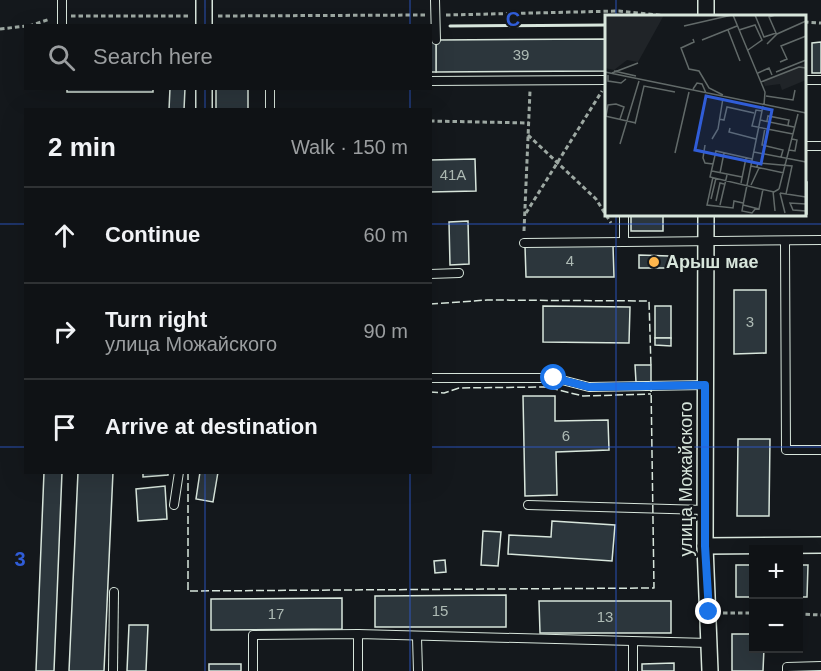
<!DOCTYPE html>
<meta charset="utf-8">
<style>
body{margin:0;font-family:Helvetica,sans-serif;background:#181b1e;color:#f1f3f6}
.controls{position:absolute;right:18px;bottom:18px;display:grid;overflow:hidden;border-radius:0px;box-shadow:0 6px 24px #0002}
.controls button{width:54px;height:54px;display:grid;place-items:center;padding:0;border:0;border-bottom:2px solid #2f3234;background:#0f1215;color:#f1f3f6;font:30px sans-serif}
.stop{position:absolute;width:18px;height:18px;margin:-14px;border:4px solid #1a73e8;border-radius:50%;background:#fff}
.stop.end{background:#1a73e8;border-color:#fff;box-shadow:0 2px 6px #0008}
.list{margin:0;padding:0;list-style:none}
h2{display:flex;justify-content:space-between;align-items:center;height:78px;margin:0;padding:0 24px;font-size:26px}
h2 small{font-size:20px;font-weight:400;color:#9b9ea0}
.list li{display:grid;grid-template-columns:39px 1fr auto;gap:18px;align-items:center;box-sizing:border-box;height:96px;padding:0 24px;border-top:2px solid #2f3234}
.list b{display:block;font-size:22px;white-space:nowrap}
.list p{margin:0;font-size:20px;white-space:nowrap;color:#9b9ea0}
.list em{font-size:20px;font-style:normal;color:#9b9ea0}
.icon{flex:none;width:33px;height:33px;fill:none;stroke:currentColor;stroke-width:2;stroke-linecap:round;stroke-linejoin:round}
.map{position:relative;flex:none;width:821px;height:671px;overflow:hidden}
.search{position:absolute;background:#0f1215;box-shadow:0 6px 24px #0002;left:24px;top:24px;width:408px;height:66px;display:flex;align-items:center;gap:15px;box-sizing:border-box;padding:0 21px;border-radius:0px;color:#9b9ea0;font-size:22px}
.panel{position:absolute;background:#0f1215;box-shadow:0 6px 24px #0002;left:24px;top:108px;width:408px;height:366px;border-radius:0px}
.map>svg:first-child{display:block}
.building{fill:#2c363c;stroke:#d8e6dc;stroke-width:1.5}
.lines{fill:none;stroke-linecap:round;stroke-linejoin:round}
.lane-casing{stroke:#d8e6dc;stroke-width:10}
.street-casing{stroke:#d8e6dc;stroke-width:18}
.path{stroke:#9da8a2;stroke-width:3;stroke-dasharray:4.5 3;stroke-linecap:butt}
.lane{stroke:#14181c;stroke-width:8}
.street{stroke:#14181c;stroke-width:15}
.fence{stroke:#d8e6dc;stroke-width:1.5;stroke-dasharray:8 3;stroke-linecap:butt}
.wall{stroke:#d8e6dc;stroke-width:3}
.route{stroke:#1a73e8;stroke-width:8}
.grid{fill:none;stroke:#305dd8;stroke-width:1.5;stroke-opacity:0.55}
.poi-dot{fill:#ffb74d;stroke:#14181c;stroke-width:2}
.labels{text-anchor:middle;stroke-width:4.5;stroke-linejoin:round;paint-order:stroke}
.number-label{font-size:15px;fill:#adbab4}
.poi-label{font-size:18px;font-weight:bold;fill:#d8e6dc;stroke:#14181c;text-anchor:start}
.street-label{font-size:18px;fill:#d8e6dc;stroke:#14181c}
.inset-road{fill:none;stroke:#626a69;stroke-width:1.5}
.view{fill:#305dd8;fill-opacity:0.15;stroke:#305dd8;stroke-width:3}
.inset-edge{fill:none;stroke:#d8e6dc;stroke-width:3}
.grid-label{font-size:20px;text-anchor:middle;font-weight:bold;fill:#305dd8;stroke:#14181c;stroke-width:4.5;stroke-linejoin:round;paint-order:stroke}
</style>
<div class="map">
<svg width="821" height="671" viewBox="0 0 821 671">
<rect width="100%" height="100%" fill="#14181c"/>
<g class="building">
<path d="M606 39V71L436 72V40Z"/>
<rect x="430" y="40" width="6" height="32"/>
<path d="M821 42V73H812V43Z"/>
<rect x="67" y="88" width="86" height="4"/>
<path d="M170 88H185L184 110H169Z"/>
<rect x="216" y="88" width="32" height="22"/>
<path d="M475 159 476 191 430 192V160Z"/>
<rect x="804" y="182" width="3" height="32"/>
<rect x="631" y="214" width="32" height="17"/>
<path d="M468 221 469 264 450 265 449 222Z"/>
<path d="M613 245 614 277H526L525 246Z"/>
<path d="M639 255 669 256V268H639Z"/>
<path d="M734 290H766V353L734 354Z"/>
<path d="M543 306 630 307 629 343 543 342Z"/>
<rect x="655" y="306" width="16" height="32"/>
<path d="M655 338H671V346L655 345Z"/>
<path d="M635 365H651V382H636Z"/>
<path d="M523 396H555V421L608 420 609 450 556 452 557 495 525 496Z"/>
<path d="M738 439H770L769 516H737Z"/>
<path d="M44 472H62L54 671H36Z"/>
<path d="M78 472H113L104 671H69Z"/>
<path d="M143 472H168V475L143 477Z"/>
<path d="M200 472H218L213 502 196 499Z"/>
<path d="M165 486 167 519 138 521 136 489Z"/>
<path d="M552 521 615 525 612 561 508 554 509 535 551 537Z"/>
<path d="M483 531 501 532 498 566 481 565Z"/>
<path d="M445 560 446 572 435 573 434 561Z"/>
<rect x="736" y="565" width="18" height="32"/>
<path d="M798 565H808L807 597H798Z"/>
<path d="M506 595V627H375V596Z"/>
<path d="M342 598V629L211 630V599Z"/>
<path d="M539 601H671V633H540Z"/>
<path d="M129 625H148L146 671H127Z"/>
<path d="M732 634H754V648H764L763 671H732Z"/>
<path d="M674 663V671H642V664Z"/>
<rect x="209" y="664" width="32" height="7"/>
</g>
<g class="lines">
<defs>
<g id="lane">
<path d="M62 0V26"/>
<path d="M435 0 436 40"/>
<path d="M804 80H821"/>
<path d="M430 81 606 80"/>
<path d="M270 110V88"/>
<path d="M804 146H821"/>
<path d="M624 214V242L821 240"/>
<path d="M785 241 786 450H821"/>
<path d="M524 243 624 242"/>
<path d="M430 274 459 273"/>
<path d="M430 378H554L589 387 705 385"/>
<path d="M174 505 179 472"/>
<path d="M528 505 705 510"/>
<path d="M358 634V671"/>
<path d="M417 637 418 671"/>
<path d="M113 671 114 592"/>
<path d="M253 671V635L358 634 709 643"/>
<path d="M633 671V643"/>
<path d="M787 671V667L821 666"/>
</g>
<g id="street">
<path d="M706 16V0"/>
<path d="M204 26V0"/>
<path d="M204 88V110"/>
<path d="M706 214 705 546 710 671"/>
<path d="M705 546 821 545"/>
</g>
</defs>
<use href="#lane" class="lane-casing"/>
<use href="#street" class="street-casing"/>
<g class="path">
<path d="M446 15 619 11 669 16"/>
<path d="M71 16H191"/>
<path d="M218 16 425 15"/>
<path d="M804 22 821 23"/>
<path d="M29 26 50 19"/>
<path d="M0 29 26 26"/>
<path d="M430 121 529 123"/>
<path d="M528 135 596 199 611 223"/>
<path d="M526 213 602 91"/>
<path d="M524 231 530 91"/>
<path d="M723 613H754"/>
<path d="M798 614 821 615"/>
</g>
<use href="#lane" class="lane"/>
<use href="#street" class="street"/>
<g class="fence">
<path d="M430 304 487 300 649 301 651 367"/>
<path d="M430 392 444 393 459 388 546 387 583 396 651 394"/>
<path d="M188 472V591L654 588 651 385"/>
</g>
<path class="wall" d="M450 26 606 25"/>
</g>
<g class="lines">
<path class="route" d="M554 378 589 387 705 385V546L709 612"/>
</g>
<path class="grid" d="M205 0V26M410 0V26M616 0V16M205 88V110M410 88V110M616 214V671M0 224H26M430 224H821M0 447H26M430 447H821M205 472V671M410 472V671"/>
<circle class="poi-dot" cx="654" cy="262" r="6"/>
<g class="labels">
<g class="number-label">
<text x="521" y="60">39</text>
<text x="453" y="180">41А</text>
<text x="570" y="266">4</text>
<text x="750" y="327">3</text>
<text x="566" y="441">6</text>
<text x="440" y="616">15</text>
<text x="276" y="619">17</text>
<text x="605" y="622">13</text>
</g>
<g class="poi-label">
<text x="666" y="268">Арыш мае</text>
</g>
<g class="street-label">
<text transform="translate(686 479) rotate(-90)" y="6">улица Можайского</text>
</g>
</g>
<g transform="translate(605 15)">
<rect width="201" height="201" fill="#14181c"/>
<path d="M0 0H59L33 47 22 45 9 55 0 53ZM201 48V65L177 75 175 69 160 71 158 65Z" fill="#202428"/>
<path class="inset-road" d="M128 0 160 77 159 90M150 0 159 22 171 18 164 2 170 0M79 11 127 0M123 15 135 46M134 15 150 10 157 25 143 35M88 24 89 27 76 33 84 54 94 56 104 73 118 80M97 25 132 11M162 29 172 19 201 6M175 47 182 44 176 31 201 21M9 56 31 61M0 57 201 98M171 57 201 45M7 58 33 48M153 58 164 53 167 60M3 60V66L16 68 21 64M156 67 194 52 201 53M88 74 92 68 97 69 101 78M161 81 188 85 190 75M157 96 151 95 147 111 188 119M0 101 31 108M1 101 3 90 11 89 19 92 15 104M114 104 119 105 122 92 149 98M155 105 189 112M162 106 163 101 184 105 183 110M30 109 39 71 70 77M125 113 124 117 151 124M160 113 157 130 178 135 176 142M107 124 113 114 118 83M15 129 34 66M100 130 98 143 100 148 108 149M184 135 190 136 192 125 187 124M149 137 201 147M70 138 84 77M147 144 111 136 105 162 169 177 174 174M146 151 179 158M152 152 153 148 187 151 181 179M107 156 137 162M115 158 119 138M108 162 102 190 128 193 129 186 138 188M136 168 141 143M146 170 154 153M174 174 193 99M168 176 170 196M175 178 201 182M175 178 180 198M106 184 111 163M111 186 115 168 119 169M201 189 185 188 188 195 201 196M115 190 122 160M138 190 158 91M138 190 154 194 158 174M138 190 137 196 147 198 151 193"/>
<path class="view" d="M101 81 167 95 156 149 90 135Z"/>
<rect width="201" height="201" class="inset-edge"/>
</g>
<g class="grid-label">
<text x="513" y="26">C</text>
<text x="20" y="566">3</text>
</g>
</svg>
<div class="controls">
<button>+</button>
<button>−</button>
</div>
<div class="stop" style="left:554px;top:378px"></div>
<div class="stop end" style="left:709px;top:612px"></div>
<div class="search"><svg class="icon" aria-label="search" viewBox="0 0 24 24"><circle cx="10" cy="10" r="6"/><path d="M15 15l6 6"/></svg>Search here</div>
<section class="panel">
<h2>2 min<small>Walk · 150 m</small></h2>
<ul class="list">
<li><svg class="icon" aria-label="ahead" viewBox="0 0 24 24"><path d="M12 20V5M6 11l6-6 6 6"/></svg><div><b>Continue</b></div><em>60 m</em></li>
<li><svg class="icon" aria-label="right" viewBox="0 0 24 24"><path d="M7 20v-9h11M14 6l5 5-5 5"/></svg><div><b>Turn right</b><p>улица Можайского</p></div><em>90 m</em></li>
<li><svg class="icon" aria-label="arrive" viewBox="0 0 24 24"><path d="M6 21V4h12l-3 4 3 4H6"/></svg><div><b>Arrive at destination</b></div></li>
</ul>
</section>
</div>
